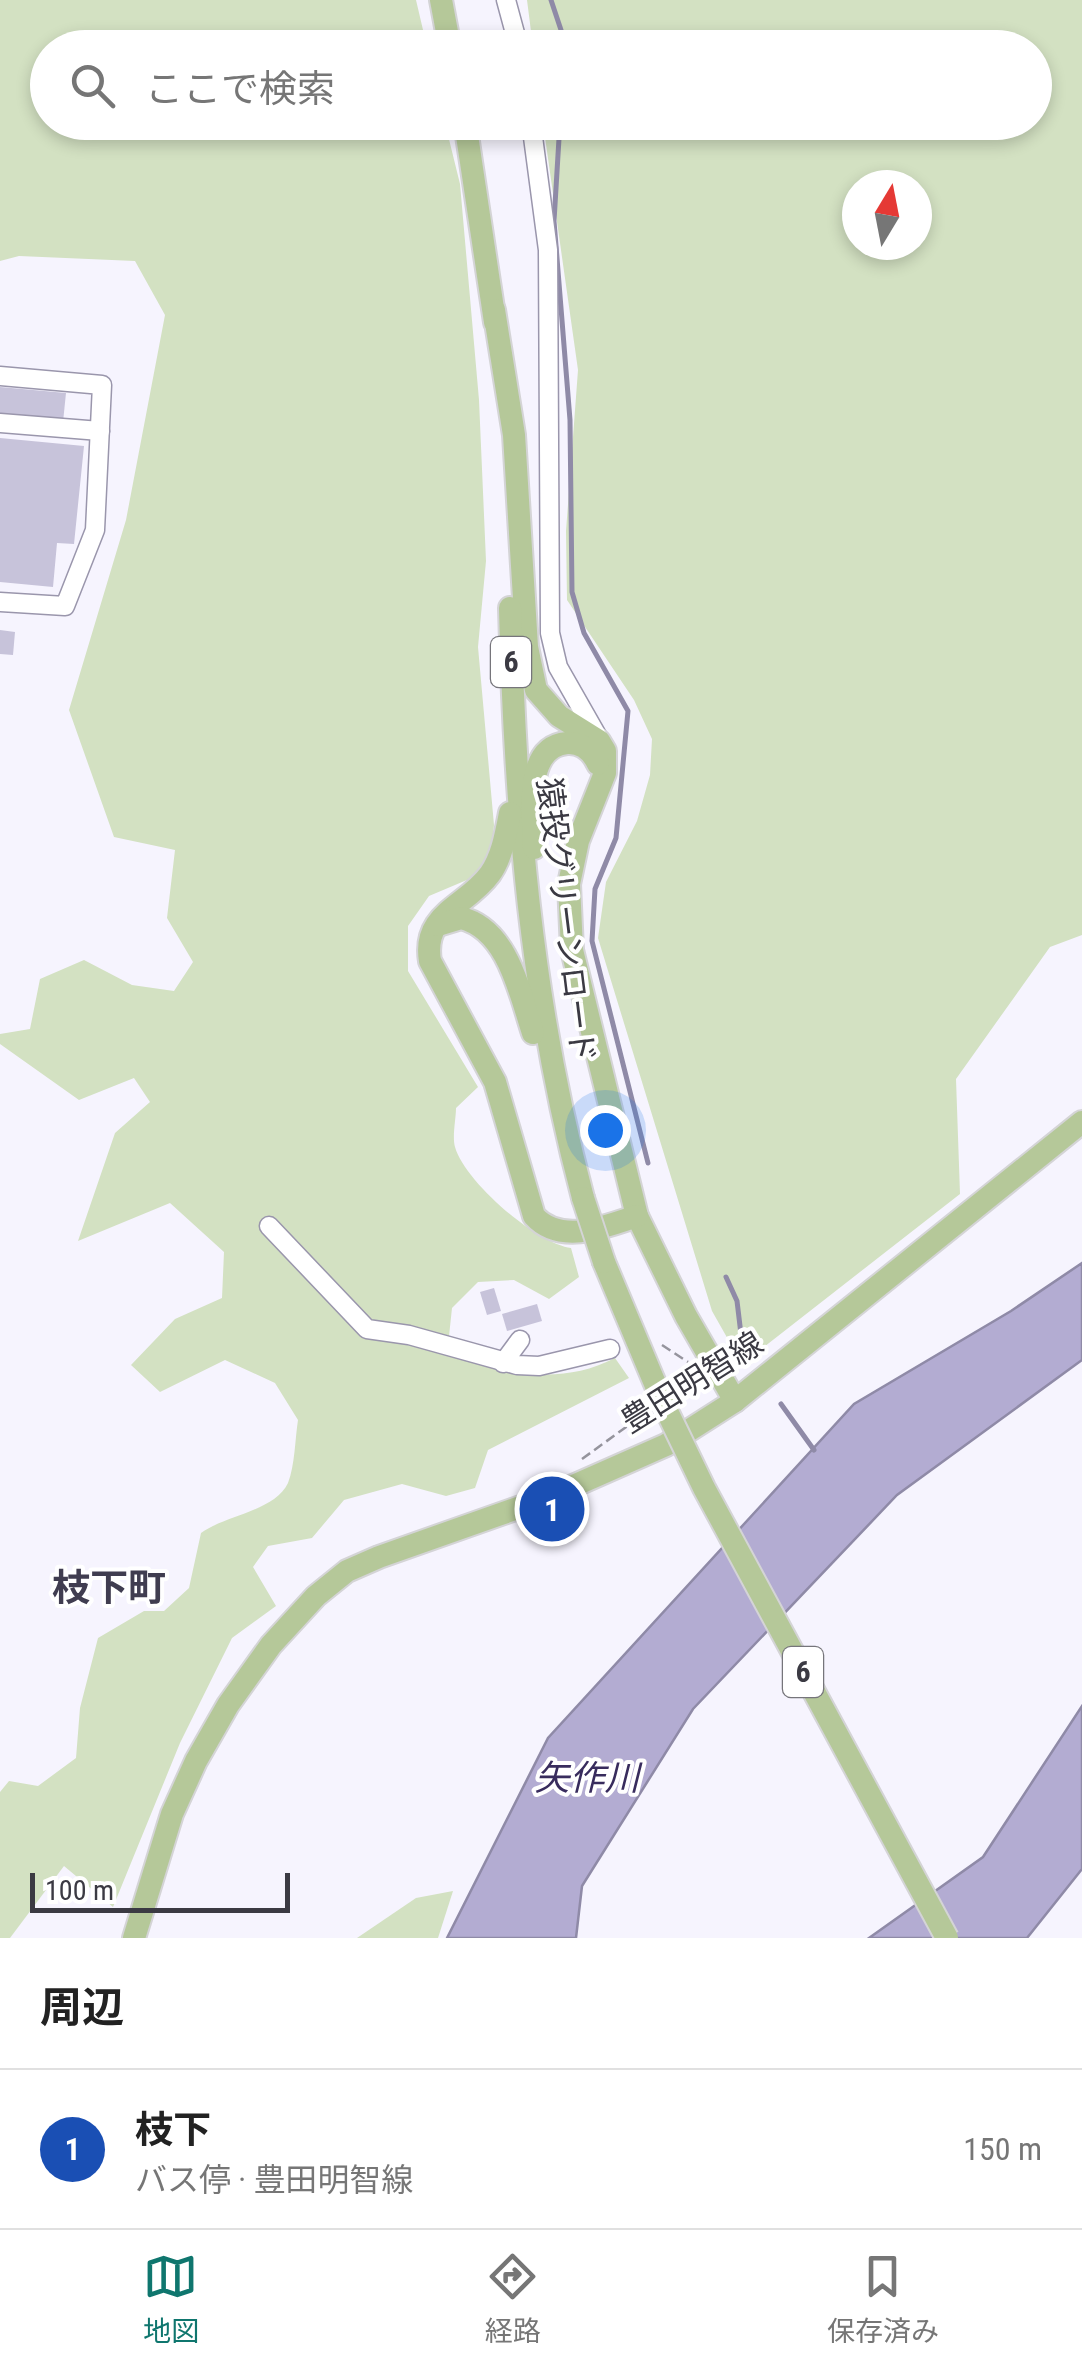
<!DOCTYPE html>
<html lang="ja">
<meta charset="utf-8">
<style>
body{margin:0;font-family:"Roboto Condensed","Noto Sans JP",sans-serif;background:#f6f6f6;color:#222}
.compass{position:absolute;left:842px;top:170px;width:90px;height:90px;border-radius:50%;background:#fff;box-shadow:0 5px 15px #0003;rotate:10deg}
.scale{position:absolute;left:30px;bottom:25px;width:260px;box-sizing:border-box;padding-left:10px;border:5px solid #3b3a43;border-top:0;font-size:28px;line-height:35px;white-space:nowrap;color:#3b3a43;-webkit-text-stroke:8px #fff;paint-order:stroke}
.you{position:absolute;left:605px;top:1130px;width:35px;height:35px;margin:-25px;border:8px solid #fff;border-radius:50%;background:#1a73e8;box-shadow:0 0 0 15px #1a73e833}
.badge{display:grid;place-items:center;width:65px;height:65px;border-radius:50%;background:#0f766e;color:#fff;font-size:32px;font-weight:700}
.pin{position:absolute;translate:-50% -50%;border:5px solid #fff;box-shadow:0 2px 10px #0006}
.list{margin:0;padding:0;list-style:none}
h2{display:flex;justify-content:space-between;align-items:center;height:130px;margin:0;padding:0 40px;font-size:42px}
h2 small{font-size:32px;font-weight:400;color:#767676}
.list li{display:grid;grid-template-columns:65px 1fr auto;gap:30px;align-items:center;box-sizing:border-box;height:160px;padding:0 40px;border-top:2px solid #e0e0e0}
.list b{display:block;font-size:38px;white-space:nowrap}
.list p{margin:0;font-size:32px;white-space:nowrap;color:#767676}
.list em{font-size:32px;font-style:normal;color:#767676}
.icon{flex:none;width:55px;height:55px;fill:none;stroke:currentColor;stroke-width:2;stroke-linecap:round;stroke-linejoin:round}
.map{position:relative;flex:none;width:1082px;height:1938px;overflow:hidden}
.search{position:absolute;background:#fff;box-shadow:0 5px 15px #0003;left:30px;right:30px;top:30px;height:110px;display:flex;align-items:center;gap:25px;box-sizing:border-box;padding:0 35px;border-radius:55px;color:#767676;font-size:38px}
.sheet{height:290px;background:#fff}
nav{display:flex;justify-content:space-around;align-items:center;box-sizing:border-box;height:140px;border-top:2px solid #e0e0e0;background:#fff;font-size:28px;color:#767676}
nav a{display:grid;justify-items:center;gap:5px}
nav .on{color:#0f766e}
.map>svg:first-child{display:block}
.green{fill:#d3e1c2;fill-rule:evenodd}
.water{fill:#b3acd2;stroke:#8f8aa7;stroke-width:2.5}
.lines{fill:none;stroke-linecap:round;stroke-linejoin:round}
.stream{stroke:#8f8aa7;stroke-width:5}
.building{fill:#c7c3da}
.minor-casing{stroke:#9a96ac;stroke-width:21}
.major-casing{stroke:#d4d4d6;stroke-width:26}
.path{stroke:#95949d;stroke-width:2.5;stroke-dasharray:10 5;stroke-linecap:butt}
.minor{stroke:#fff;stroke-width:18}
.major{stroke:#b5c899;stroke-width:22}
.major-bridge-casing{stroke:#d4d4d6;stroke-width:26;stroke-linecap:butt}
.major-bridge{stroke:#b5c899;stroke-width:22}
.labels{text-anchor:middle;stroke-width:8;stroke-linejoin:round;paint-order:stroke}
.shield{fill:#fff;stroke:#76757b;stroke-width:2.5}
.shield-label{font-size:30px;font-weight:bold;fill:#3b3a43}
.street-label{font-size:32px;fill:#3b3a43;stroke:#fff}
.water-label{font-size:35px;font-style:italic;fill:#382c5d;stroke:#fff}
.quarter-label{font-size:38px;font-weight:bold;fill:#403d50;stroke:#fff}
</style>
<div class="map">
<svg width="1082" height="1938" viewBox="0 0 1082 1938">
<rect width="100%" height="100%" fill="#f6f4fe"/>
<g class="green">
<path d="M0 0H416L427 47 48 48V122L445 123 460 184 479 400 486 561 478 647 494 825 491 853 474 877 429 896 408 926V971L478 1087 456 1108C456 1119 452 1136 455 1147 465 1182 537 1244 571 1248L579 1277 549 1299 514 1280 478 1282 452 1308 447 1355C504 1372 559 1387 615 1358L629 1378 488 1450 475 1488 446 1496 402 1484 344 1500 312 1538 268 1546 253 1567 276 1606 232 1638 180 1743 113 1907 64 1866 10 1938H0V1792L9 1781 38 1786 76 1758 80 1708 98 1638 144 1611H164L189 1588 201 1533C226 1515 275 1511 288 1483 295 1465 295 1439 298 1420L275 1383 225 1360 160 1392 131 1365 175 1319 222 1298 224 1252 170 1203 78 1241 115 1133 150 1102 134 1078 79 1100 0 1044V1034L30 1029 40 979 84 960 132 985 174 991 193 962 167 918 175 850 114 837 69 710 126 520 165 315 135 261 19 256 0 261Z"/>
<path d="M527 0H1082V935L1050 947 956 1079 960 1194 742 1364 712 1311 598 938 606 882 637 821 650 775 652 739 634 700 567 600 566 531 578 370 543 123 1034 122V48L533 47ZM917 185V245H857V185Z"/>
<path d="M453 1891 438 1938H357L416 1898Z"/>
</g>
<g class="water">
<path d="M1082 1263V1360L897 1495 693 1709 582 1886 576 1938H447L548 1738 854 1404 1011 1311Z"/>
<path d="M1082 1706V1869L1027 1938H869L983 1857Z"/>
</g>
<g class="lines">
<g class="stream">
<path d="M551 0 567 48"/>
<path d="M560 122 554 221 570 420 572 592 584 633 628 711 616 838 595 889 592 941 648 1163"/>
<path d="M726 1277 737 1301 743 1351"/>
<path d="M781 1404 814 1450"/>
</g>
</g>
<g class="building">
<path d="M0 387 66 393 63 422 0 416Z"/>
<path d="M0 438 84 446 74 544 57 543 53 587 0 582Z"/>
<path d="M0 630 15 632 13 655 0 654Z"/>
<path d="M494 1288 501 1311 487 1315 480 1292Z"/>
<path d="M537 1304 542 1321 507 1331 502 1314Z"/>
</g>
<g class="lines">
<defs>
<g id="minor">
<path d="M506 0 519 48"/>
<path d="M531 122 548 250 550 633 558 667 599 739"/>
<path d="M0 376 102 385 95 530 65 606 0 602"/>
<path d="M0 423 100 431"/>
<path d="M269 1226 367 1329 409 1335 517 1365 539 1366 610 1349"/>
<path d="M503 1363 520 1340"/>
</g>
<g id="major">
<path d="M441 0 450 48"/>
<path d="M465 122 495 322"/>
<path d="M494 310 514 435 527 647 536 690 559 716 599 741 605 751V773L578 841 569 884 572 950 637 1216 686 1316 735 1401"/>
<path d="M510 608C515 809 531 1003 583 1198"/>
<path d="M510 813C506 834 502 857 490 874 466 907 422 913 430 961L495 1082 534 1216C560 1245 605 1227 637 1216"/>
<path d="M534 848C534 817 522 747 567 743 582 742 592 751 598 764"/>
<path d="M438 925 461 918C508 929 520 994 533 1033"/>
<path d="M604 1262 664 1405"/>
<path d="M134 1938 172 1814 196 1761 228 1705 271 1645 316 1596 347 1571 379 1557 546 1498 666 1445 735 1401 1082 1122"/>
</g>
</defs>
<use href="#minor" class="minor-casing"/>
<use href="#major" class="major-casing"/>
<g class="path">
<path d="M662 1345 688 1362"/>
<path d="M582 1459 644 1414"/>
</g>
<use href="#minor" class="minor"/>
<use href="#major" class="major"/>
<defs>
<g id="major-bridge">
<path d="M583 1198 604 1262"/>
<path d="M664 1405 704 1488 947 1938"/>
</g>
</defs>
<use href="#major-bridge" class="major-bridge-casing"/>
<use href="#major-bridge" class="major-bridge"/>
</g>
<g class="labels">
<g class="shield">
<rect x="491" y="637" width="40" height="50" rx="8"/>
<rect x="783" y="1647" width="40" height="50" rx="8"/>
</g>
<g class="shield-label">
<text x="511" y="672">6</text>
<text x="803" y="1682">6</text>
</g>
<g class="street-label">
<text transform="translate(566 920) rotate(83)" y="11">猿投グリーンロード</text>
<text transform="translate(692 1382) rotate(-32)" y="11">豊田明智線</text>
</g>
<g class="water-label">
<text x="587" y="1790">矢作川</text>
</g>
<g class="quarter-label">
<text x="109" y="1601">枝下町</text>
</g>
</g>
</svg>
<svg class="compass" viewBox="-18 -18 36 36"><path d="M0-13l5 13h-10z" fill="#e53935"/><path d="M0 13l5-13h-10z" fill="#767676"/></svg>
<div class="scale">100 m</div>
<div class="you"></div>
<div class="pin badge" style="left:552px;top:1509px;background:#1a4fb4">1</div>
<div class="search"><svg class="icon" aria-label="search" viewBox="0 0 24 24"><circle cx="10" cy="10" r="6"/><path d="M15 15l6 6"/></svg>ここで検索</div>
</div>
<section class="sheet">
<h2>周辺<small></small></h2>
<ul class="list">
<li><span class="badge" style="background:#1a4fb4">1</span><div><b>枝下</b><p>バス停 · 豊田明智線</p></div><em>150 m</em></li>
</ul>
</section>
<nav>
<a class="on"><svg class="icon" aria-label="map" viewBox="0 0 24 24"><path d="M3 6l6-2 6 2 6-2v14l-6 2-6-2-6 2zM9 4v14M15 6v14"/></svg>地図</a>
<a><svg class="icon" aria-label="directions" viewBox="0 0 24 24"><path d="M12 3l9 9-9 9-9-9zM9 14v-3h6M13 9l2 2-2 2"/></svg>経路</a>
<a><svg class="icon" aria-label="saved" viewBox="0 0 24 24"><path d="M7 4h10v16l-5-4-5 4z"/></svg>保存済み</a>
</nav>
